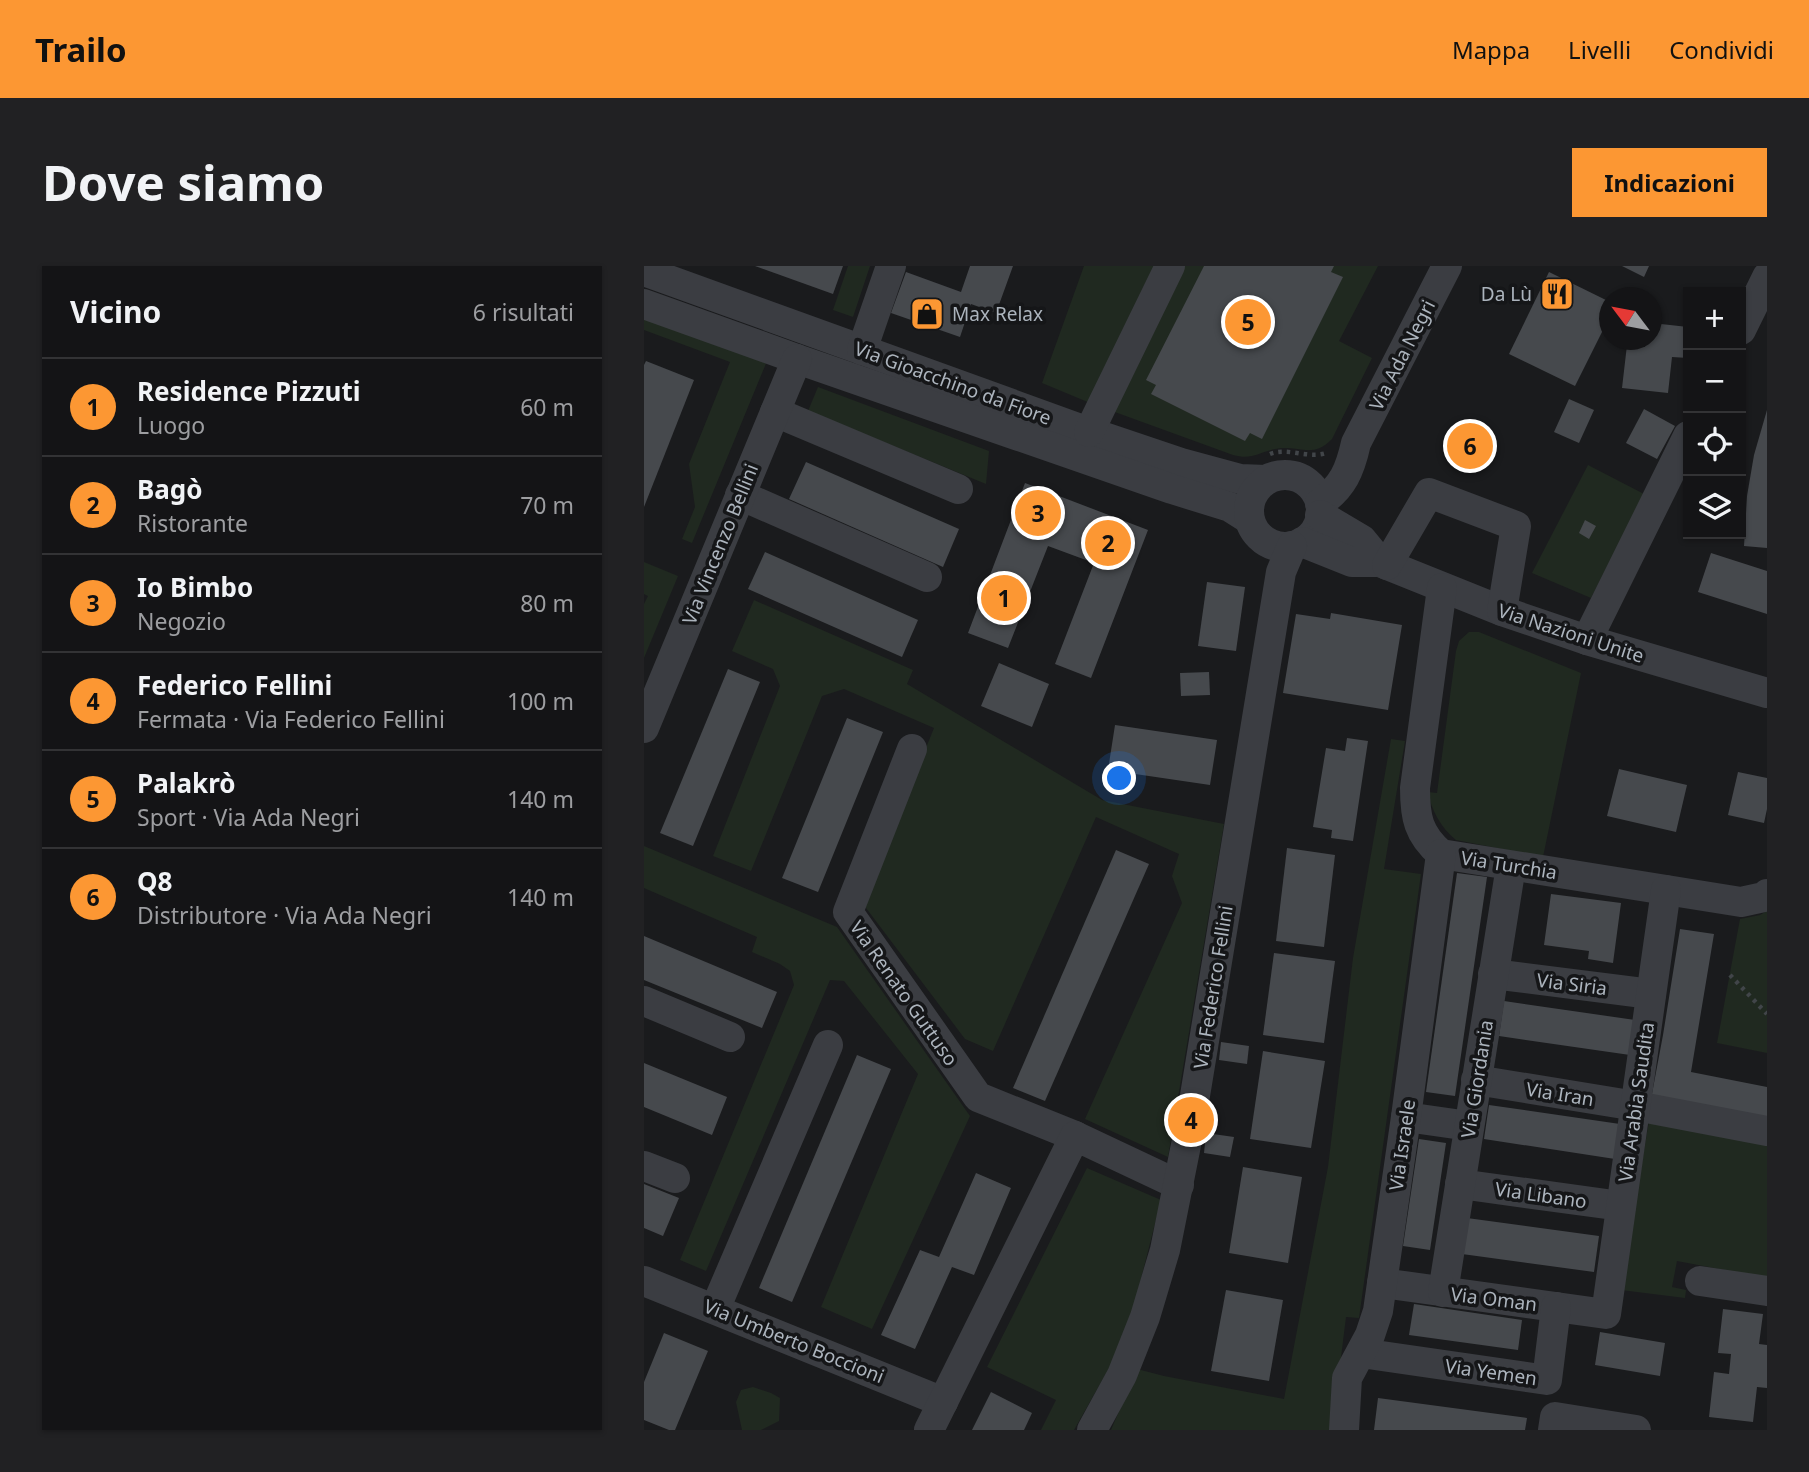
<!DOCTYPE html>
<html lang="it">
<meta charset="utf-8">
<style>
body{margin:0;font-family:"Noto Sans",sans-serif;background:#212123;color:#f1f3f6}
.controls{position:absolute;right:21px;top:21px;display:grid;overflow:hidden;border-radius:0px;box-shadow:0 2px 5px #0004}
.controls button{width:63px;height:63px;display:grid;place-items:center;padding:0;border:0;border-bottom:2px solid #333335;background:#141416;color:#f1f3f6;font:35px sans-serif}
.compass{position:absolute;left:955px;top:21px;width:63px;height:63px;border-radius:50%;background:#141416;box-shadow:0 2px 5px #0004;rotate:302deg}
.you{position:absolute;left:476px;top:513px;width:24px;height:24px;margin:-18px;border:5px solid #fff;border-radius:50%;background:#1a73e8;box-shadow:0 0 0 10px #1a73e833}
.badge{display:grid;place-items:center;width:46px;height:46px;border-radius:50%;background:#fc9733;color:#111;font-size:23px;font-weight:700}
.pin{position:absolute;translate:-50% -50%;border:4px solid #fff;box-shadow:0 2px 7px #0006}
.list{margin:0;padding:0;list-style:none}
h2{display:flex;justify-content:space-between;align-items:center;height:91px;margin:0;padding:0 28px;font-size:30px}
h2 small{font-size:23px;font-weight:400;color:#9d9ea1}
.list li{display:grid;grid-template-columns:46px 1fr auto;gap:21px;align-items:center;box-sizing:border-box;height:98px;padding:0 28px;border-top:2px solid #333335}
.list b{display:block;font-size:26px;white-space:nowrap}
.list p{margin:0;font-size:23px;white-space:nowrap;color:#9d9ea1}
.list em{font-size:23px;font-style:normal;color:#9d9ea1}
.icon{flex:none;width:38px;height:38px;fill:none;stroke:currentColor;stroke-width:2;stroke-linecap:round;stroke-linejoin:round}
.map{position:relative;flex:none;width:1123px;height:1164px;overflow:hidden;border-radius:0px}
header{display:flex;align-items:center;gap:42px;box-sizing:border-box;height:98px;padding:0 35px;background:#fc9733;color:#111}
header strong{font-size:33px}
nav{display:flex;gap:38px;margin-inline-start:auto;font-size:24px}
.intro{display:flex;align-items:center;justify-content:space-between;box-sizing:border-box;height:168px;padding:0 42px}
h1{margin:0;font-size:49px}
.button{padding:18px 32px;border-radius:0px;background:#fc9733;color:#111;font-size:24px;font-weight:700}
main{display:flex;gap:42px;padding:0 42px}
aside{flex:1;background:#141416;border-radius:0px;box-shadow:0 2px 5px #0004}
.map>svg:first-child{display:block}
.green{fill:#202920}
.building{fill:#46494d}
.lines{fill:none;stroke-linecap:round;stroke-linejoin:round}
.path{stroke:#414549;stroke-width:4.5;stroke-dasharray:3.5 5;stroke-linecap:butt}
.minor{stroke:#3b3d42;stroke-width:30}
.labels{text-anchor:middle;stroke-width:7;stroke-linejoin:round;paint-order:stroke}
.poi-label{font-size:19px;fill:#acb4bd;stroke:#151618;text-anchor:end}
.street-label{font-size:19px;fill:#acb4bd;stroke:#151618}
</style>
<header>
<strong>Trailo</strong>
<nav><a>Mappa</a><a>Livelli</a><a>Condividi</a></nav>
</header>
<div class="intro"><h1>Dove siamo</h1><a class="button">Indicazioni</a></div>
<main>
<aside>
<h2>Vicino<small>6 risultati</small></h2>
<ul class="list">
<li><span class="badge">1</span><div><b>Residence Pizzuti</b><p>Luogo</p></div><em>60 m</em></li>
<li><span class="badge">2</span><div><b>Bagò</b><p>Ristorante</p></div><em>70 m</em></li>
<li><span class="badge">3</span><div><b>Io Bimbo</b><p>Negozio</p></div><em>80 m</em></li>
<li><span class="badge">4</span><div><b>Federico Fellini</b><p>Fermata · Via Federico Fellini</p></div><em>100 m</em></li>
<li><span class="badge">5</span><div><b>Palakrò</b><p>Sport · Via Ada Negri</p></div><em>140 m</em></li>
<li><span class="badge">6</span><div><b>Q8</b><p>Distributore · Via Ada Negri</p></div><em>140 m</em></li>
</ul>
</aside>
<div class="map">
<svg width="1123" height="1164" viewBox="0 0 1123 1164">
<rect width="100%" height="100%" fill="#1a1b1d"/>
<g class="green">
<path d="M204 0H226L209 51 189 44Z"/>
<path d="M440 0H734L695 75 728 92 688 173C668 194 654 178 631 183 613 187 608 194 589 189L446 137 398 117Z"/>
<path d="M0 48 123 95 48 277 38 273 51 241 45 198 86 96 0 64Z"/>
<path d="M174 121 345 185 342 218 164 145Z"/>
<path d="M944 199 1000 228 947 332 888 307Z"/>
<path d="M0 296 34 310 0 392V338L4 330 0 328Z"/>
<path d="M110 334 269 404 263 418 458 534 580 558 524 891 441 853 538 637 528 610 535 588 452 551 349 785 321 773 219 638 290 462 200 423 178 430 107 605 69 590 136 420 129 403 88 385Z"/>
<path d="M825 366H835L937 407 899 591 812 574C798 563 787 544 784 526L793 527 812 385 815 375Z"/>
<path d="M747 473 761 475 740 603 777 608 715 1052 702 1051 688 1164H467L493 1103 520 1110 640 1133 684 901 709 692Z"/>
<path d="M0 580 193 661 326 850 228 1063 177 1041 274 808 200 715 186 714 62 1005 36 994 150 719 146 705 136 698 108 686 113 671 0 622Z"/>
<path d="M1123 645V787L1073 777 1096 653 1116 649Z"/>
<path d="M1005 855 1123 879V1012L1033 995 1028 1021 1042 1024 1041 1032 977 1024Z"/>
<path d="M443 902 517 934 489 1044 468 1097 430 1164H397L412 1134 343 1101Z"/>
<path d="M109 1121 127 1127 136 1132 135 1155 117 1164H98L92 1136 97 1124Z"/>
</g>
<g class="building">
<path d="M111 0H199L189 28Z"/>
<path d="M326 0H369L352 47 327 38 316 71 247 47 262 6 317 26Z"/>
<path d="M560 0H690L687 6 699 11 618 173 606 167 601 175 507 128 512 119 502 114Z"/>
<path d="M978 0H1005L1000 11Z"/>
<path d="M905 6 966 36V50L931 120 865 88Z"/>
<path d="M1008 57 1044 61V92L1028 91 1024 127 978 122 983 79 1001 81 1002 74H1008Z"/>
<path d="M2 95 50 114 0 241V99Z"/>
<path d="M925 133 950 144 935 177 910 166Z"/>
<path d="M1000 143 1031 160 1013 193 982 177Z"/>
<path d="M1123 144V282L1100 280 1103 230 1110 189Z"/>
<path d="M807 164 850 180 844 196 801 181Z"/>
<path d="M162 196 315 263 299 301 145 233Z"/>
<path d="M381 217 504 264 447 412 411 398 450 297 404 280 364 382 324 367Z"/>
<path d="M941 254 952 260 945 273 935 267Z"/>
<path d="M121 286 274 354 258 391 104 323Z"/>
<path d="M1067 287 1123 305V348L1054 326Z"/>
<path d="M563 316 601 321 592 385 554 380Z"/>
<path d="M687 347 758 359 744 444 639 427 652 348 686 353Z"/>
<path d="M355 397 405 418 388 461 337 440Z"/>
<path d="M84 403 116 416 49 580 16 567Z"/>
<path d="M565 406 566 429 537 430 536 407Z"/>
<path d="M203 452 239 466 174 626 138 612Z"/>
<path d="M471 459 573 474 566 519 464 504Z"/>
<path d="M703 472 724 475 709 575 687 572 688 564 669 561 682 482 701 485Z"/>
<path d="M975 503 1043 519 1032 566 963 550Z"/>
<path d="M1094 506 1123 512V543L1120 557 1084 549Z"/>
<path d="M643 582 691 589 680 681 632 675Z"/>
<path d="M472 584 505 598 401 835 369 822Z"/>
<path d="M813 607 843 611 811 830 782 826Z"/>
<path d="M907 628 977 637 969 697 944 693 945 685 900 679Z"/>
<path d="M1036 663 1070 668 1047 806 1123 821V855L1007 833 1019 769Z"/>
<path d="M0 670 133 726 118 762 0 714Z"/>
<path d="M630 687 691 695 680 777 619 769Z"/>
<path d="M860 735 991 754 986 789 855 770Z"/>
<path d="M577 776 605 780 603 798 575 794Z"/>
<path d="M619 785 681 795 667 882 606 873Z"/>
<path d="M213 789 247 803 148 1036 115 1022Z"/>
<path d="M0 797 83 831 68 869 0 841Z"/>
<path d="M845 839 976 858 971 893 840 873Z"/>
<path d="M562 867 590 871 586 891 560 887Z"/>
<path d="M775 873 802 877 786 984 759 980Z"/>
<path d="M599 901 658 911 644 997 585 987Z"/>
<path d="M332 907 367 922 330 1009 308 1001 271 1083 237 1069 276 984 295 991Z"/>
<path d="M0 918 35 932 19 970 0 962Z"/>
<path d="M823 952 955 970 950 1006 818 988Z"/>
<path d="M582 1024 639 1034 625 1115 567 1105Z"/>
<path d="M770 1038 878 1054 874 1084 765 1069Z"/>
<path d="M1079 1043 1119 1048 1115 1078 1123 1079V1122L1113 1121 1109 1156 1065 1151 1070 1106 1085 1108 1087 1088 1074 1087Z"/>
<path d="M956 1066 1021 1077 1016 1110 951 1099Z"/>
<path d="M20 1067 64 1085 31 1164H25L0 1154V1116Z"/>
<path d="M347 1126 388 1147 380 1164H328Z"/>
<path d="M734 1132 883 1152 881 1164H730Z"/>
</g>
<g class="lines">
<g class="path">
<path d="M626 188C644 181 664 193 682 187"/>
<path d="M1086 709 1123 748"/>
</g>
<g class="minor">
<path d="M0 5 445 166 537 197 596 213 622 214"/>
<path d="M0 38 153 93 372 169 528 223 586 241 605 253"/>
<path d="M1097 64 1123 11"/>
<path d="M218 84 247 0"/>
<path d="M131 146 314 223"/>
<path d="M445 166 526 0"/>
<circle cx="641" cy="245" r="36"/>
<path d="M96 229 283 311"/>
<path d="M676 237C699 221 706 204 712 177L803 0"/>
<path d="M676 249 718 274 736 296"/>
<path d="M658 276 708 296H736L858 345 943 374 1123 427"/>
<path d="M743 299 785 227 872 260 858 345"/>
<path d="M798 322 771 522C771 551 774 568 797 588L1097 636 1120 631 1123 628"/>
<path d="M943 374 1044 170"/>
<path d="M0 462 153 93"/>
<path d="M268 483 204 646 334 831 431 870"/>
<path d="M849 708 1007 728"/>
<path d="M0 735 86 771"/>
<path d="M832 814 992 840 1123 865"/>
<path d="M762 851 825 860"/>
<path d="M0 900 31 912"/>
<path d="M816 918 977 940"/>
<path d="M0 1015 299 1136"/>
<path d="M1056 1015 1123 1025"/>
<path d="M738 1017 962 1048 1022 624"/>
<path d="M799 1026 867 600"/>
<path d="M71 1043 184 779"/>
<path d="M717 1087 903 1114 912 1041"/>
<path d="M285 1164 431 870 535 919"/>
<path d="M448 1164 478 1109 501 1051 521 984 547 854 637 306 648 280"/>
<path d="M700 1164 703 1112 726 1069 734 1045 762 851 797 588"/>
<path d="M909 1164 911 1151 992 1164"/>
</g>
</g>
<defs>
<symbol id="restaurant-square" viewBox="-11 -11 22 22"><rect x="-9" y="-9" width="18" height="18" rx="4" fill="#fc9733" stroke="#151618"/><path d="M-5-6h1v4h1v-4h1v4h1v-4h1v5L-1.5 .5V6h-2V.5L-5-1ZM5-6V6H3V1.5H1.5Q1.5-4 5-6Z" fill="#111"/></symbol>
<symbol id="shop-square" viewBox="-11 -11 22 22"><rect x="-9" y="-9" width="18" height="18" rx="4" fill="#fc9733" stroke="#151618"/><path d="M-5-2.5h2.3a2.7 3.5 0 0 1 5.4 0H5L5.5 6h-11ZM-1.5-2.5h3a1.5 2.3 0 0 0-3 0Z" fill="#111"/></symbol>
</defs>
<g fill-rule="evenodd">
<use href="#restaurant-square" x="894" y="9" width="38" height="38"/>
<use href="#shop-square" x="264" y="29" width="38" height="38"/>
</g>
<g class="labels">
<g class="poi-label">
<text x="888" y="35">Da Lù</text>
<text x="308" y="55" text-anchor="start">Max Relax</text>
</g>
<g class="street-label">
<text transform="translate(758 89) rotate(-63)" y="7">Via Ada Negri</text>
<text transform="translate(309 117) rotate(20)" y="7">Via Gioacchino da Fiore</text>
<text transform="translate(76 278) rotate(-68)" y="7">Via Vincenzo Bellini</text>
<text transform="translate(927 367) rotate(18)" y="7">Via Nazioni Unite</text>
<text transform="translate(865 599) rotate(9)" y="7">Via Turchia</text>
<text transform="translate(928 718) rotate(7)" y="7">Via Siria</text>
<text transform="translate(569 721) rotate(-81)" y="7">Via Federico Fellini</text>
<text transform="translate(260 727) rotate(55)" y="7">Via Renato Guttuso</text>
<text transform="translate(833 813) rotate(-81)" y="7">Via Giordania</text>
<text transform="translate(916 828) rotate(9)" y="7">Via Iran</text>
<text transform="translate(992 836) rotate(-82)" y="7">Via Arabia Saudita</text>
<text transform="translate(758 879) rotate(-82)" y="7">Via Israele</text>
<text transform="translate(897 929) rotate(8)" y="7">Via Libano</text>
<text transform="translate(850 1033) rotate(7)" y="7">Via Oman</text>
<text transform="translate(150 1075) rotate(22)" y="7">Via Umberto Boccioni</text>
<text transform="translate(847 1106) rotate(8)" y="7">Via Yemen</text>
</g>
</g>
</svg>
<div class="controls">
<button>+</button>
<button>−</button>
<button><svg class="icon" aria-label="locate" viewBox="0 0 24 24"><circle cx="12" cy="12" r="6"/><path d="M12 2v4M12 18v4M2 12h4M18 12h4"/></svg></button>
<button><svg class="icon" aria-label="layers" viewBox="0 0 24 24"><path d="M12 4l9 5-9 5-9-5zM3 14l9 5 9-5"/></svg></button>
</div>
<svg class="compass" viewBox="-18 -18 36 36"><path d="M0-13l5 13h-10z" fill="#e53935"/><path d="M0 13l5-13h-10z" fill="#9d9ea1"/></svg>
<div class="you"></div>
<div class="pin badge" style="left:360px;top:332px">1</div>
<div class="pin badge" style="left:464px;top:277px">2</div>
<div class="pin badge" style="left:394px;top:247px">3</div>
<div class="pin badge" style="left:547px;top:854px">4</div>
<div class="pin badge" style="left:604px;top:56px">5</div>
<div class="pin badge" style="left:826px;top:180px">6</div>
</div>
</main>
